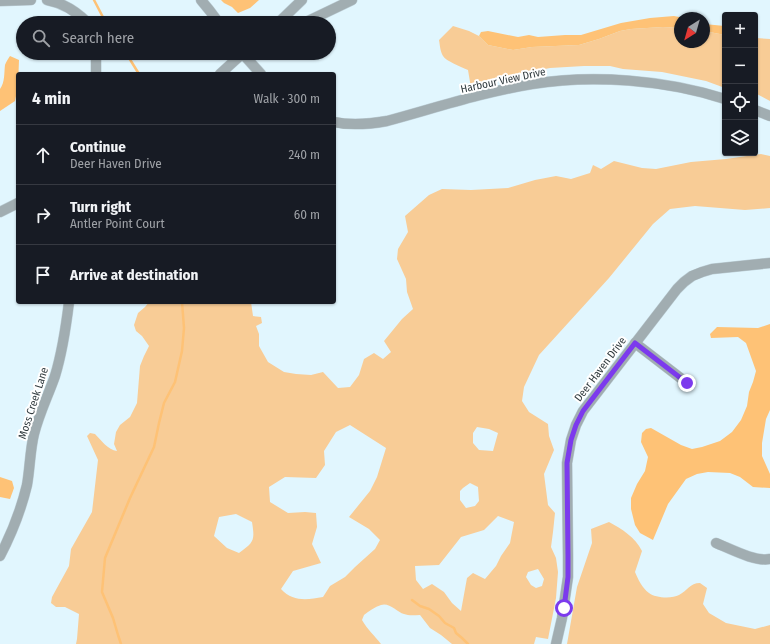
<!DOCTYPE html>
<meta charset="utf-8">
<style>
body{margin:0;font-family:"Fira Sans Condensed",sans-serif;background:#242831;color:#f1f3f6}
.controls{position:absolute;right:12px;top:12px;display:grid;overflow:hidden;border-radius:4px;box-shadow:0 1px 3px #0004}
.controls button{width:36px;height:36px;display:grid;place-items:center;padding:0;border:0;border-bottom:1px solid #363941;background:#171b24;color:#f1f3f6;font:20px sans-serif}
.compass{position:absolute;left:674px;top:12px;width:36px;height:36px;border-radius:50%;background:#171b24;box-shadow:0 1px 3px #0004;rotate:217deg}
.stop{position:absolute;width:12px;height:12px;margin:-9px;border:3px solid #7c3aed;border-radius:50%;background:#fff}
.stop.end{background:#7c3aed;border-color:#fff;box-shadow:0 1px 4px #0008}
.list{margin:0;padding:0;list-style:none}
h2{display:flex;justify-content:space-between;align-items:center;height:52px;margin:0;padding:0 16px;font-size:17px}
h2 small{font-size:13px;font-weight:400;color:#9ea1a6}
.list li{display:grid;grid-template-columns:26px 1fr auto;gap:12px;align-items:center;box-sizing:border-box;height:60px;padding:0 16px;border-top:1px solid #363941}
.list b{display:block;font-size:15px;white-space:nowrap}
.list p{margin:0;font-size:13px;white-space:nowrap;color:#9ea1a6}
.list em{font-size:13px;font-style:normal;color:#9ea1a6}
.icon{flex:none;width:22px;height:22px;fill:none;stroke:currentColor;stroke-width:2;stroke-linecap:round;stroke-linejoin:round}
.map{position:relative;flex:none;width:770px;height:644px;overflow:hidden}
.search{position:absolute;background:#171b24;box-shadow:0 1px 3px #0004;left:16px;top:16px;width:320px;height:44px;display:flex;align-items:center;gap:10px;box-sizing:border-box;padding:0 14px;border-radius:22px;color:#9ea1a6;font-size:15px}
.panel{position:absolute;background:#171b24;box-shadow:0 1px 3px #0004;left:16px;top:72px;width:320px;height:232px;border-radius:4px}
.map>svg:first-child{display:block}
.green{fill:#f8cc96;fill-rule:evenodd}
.water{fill:#fec276}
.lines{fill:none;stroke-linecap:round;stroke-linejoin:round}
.stream{stroke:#fec276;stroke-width:2.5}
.minor-casing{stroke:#bed0d8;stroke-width:11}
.minor{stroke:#a1adb1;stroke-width:10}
.route{stroke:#7c3aed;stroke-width:5}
.labels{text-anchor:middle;stroke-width:4;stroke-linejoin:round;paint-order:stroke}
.street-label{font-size:11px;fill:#303a3e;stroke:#fff}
</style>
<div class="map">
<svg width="770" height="644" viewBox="0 0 770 644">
<rect width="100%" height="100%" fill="#e1f6fe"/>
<g class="green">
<path d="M453 26 469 31 479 36 488 45 513 50 532 47 579 45 599 39 620 31 631 29 663 27 680 28V42H704V31L725 35V88L706 81 662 72 623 69 610 66H584L550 68 520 74 471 88 468 70C461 67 446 61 443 56 440 51 440 45 439 40Z"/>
<path d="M755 38 770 39V101L755 93Z"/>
<path d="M761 154 770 156V208L745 210 695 206 670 209 653 224 609 278 539 355 524 387 522 401 529 412 548 424 549 436 554 450 544 474 548 505 555 513 553 532 551 547 556 558 558 572 556 598 548 639 536 637 534 644H452L441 635 430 628 420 615C415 615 409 616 404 614 397 612 389 602 381 605 375 607 369 611 364 615L362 620C367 629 375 636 381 644H76L77 639 79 614 65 607H56L51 603 52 597 69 566 71 549 92 512 98 460 87 436 90 433 95 434C101 440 108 450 117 451L114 444 116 432 120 425 130 417 137 403 140 366 144 356 149 346 142 336 136 331 134 325 138 313 145 307 149 302H251L253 316 261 317 262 323 256 326 259 334V346L268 362 284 372 296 374 311 375 323 372 338 388 350 387 359 375 364 359 374 353 383 359 391 352 384 341 402 319 413 309 407 292 406 279 397 259 398 249 408 232 405 216 429 195 442 189 471 190 508 188 535 180 556 176 571 179 590 173 593 165 601 169 614 161 642 168 656 169 691 162 726 159ZM350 425 386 448 377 477 370 491 349 517 369 529 380 540 375 549 355 567 345 577 330 586 323 597C307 600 293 602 281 589L293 571 321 563 312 544 317 527 316 513 305 512 288 513 270 502 269 487 285 477 316 478 325 465 324 451 336 432ZM477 427 489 429 498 433 493 451 479 450 473 443V433ZM470 483 478 487 479 501 475 506 466 508 460 500V491L463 488ZM236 514 252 522C255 541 254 542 239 553L227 548 214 536 219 517ZM498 516 514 522 510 543 501 556 496 566 485 579 473 573 467 578 461 611 452 603 444 592 432 584 423 589 416 580 415 566 439 565 461 537 484 530ZM538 569 544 579 542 586 536 588 531 585 526 577 528 572Z"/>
<path d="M609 522C622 529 635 537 642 551L635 572C638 579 642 588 649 593 655 598 672 599 679 595 687 591 690 583 700 583L707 588 703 604 709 613 726 623 755 629 770 625V644H567L577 587 592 543 591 529Z"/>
</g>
<g class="water">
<path d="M221 0H259L250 8 238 13 232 7 224 3Z"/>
<path d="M674 16 684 18H680V28L663 27 631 29 620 31 599 39 579 45 532 47 513 50 488 45 479 36 481 32 488 31 518 37 529 35 538 37 565 35H581L621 23 650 18Z"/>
<path d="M704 24 725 26V35L704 31Z"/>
<path d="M10 56 19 60 18 86 15 101 0 111V89C5 82 4 73 5 65 6 62 8 59 10 56Z"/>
<path d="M770 324V410L766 419 762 443V456L770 474V488L753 487 740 477 730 473 708 472 697 474 686 479 668 504 653 540 640 533 635 525 631 509V498L637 484 645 471 648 457 641 442 642 433 646 429 651 428 681 445 692 449 702 447 720 441 732 432 741 420 747 406 749 392 753 382 756 371 746 343 738 337 711 338 710 334 717 327 758 328Z"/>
<path d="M0 477 12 481 14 488 10 499 0 497Z"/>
</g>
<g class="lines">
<g class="stream">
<path d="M94 0 106 23"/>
<path d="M126 53 139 74"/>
<path d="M412 600 420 606 429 609 439 616 445 623 454 628 456 633 462 638 468 644"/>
<path d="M121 644 118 635 113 618 102 592 105 558 130 498 154 447 159 423 164 403 175 382 182 351 184 328 182 302"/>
</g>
<defs>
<g id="minor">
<path d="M47 0C64 3 76 11 88 23"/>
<path d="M201 0 210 11 219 23"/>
<path d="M0 1 31 0"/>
<path d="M278 23 302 0"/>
<path d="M304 23 352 0"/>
<path d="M242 53 261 74"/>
<path d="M96 74V53"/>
<path d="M220 74 243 53"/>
<path d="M755 110 770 116"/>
<path d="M334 122C352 126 370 124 387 121 435 108 483 92 532 84 593 74 666 80 725 99"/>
<path d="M0 212 18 203"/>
<path d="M635 343 687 383"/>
<path d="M716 543C731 549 755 562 770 559"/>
<path d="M0 556C12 533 21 510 27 485 30 468 30 450 34 434 39 414 48 396 55 376 62 353 66 327 69 302"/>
<path d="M556 644 562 618 568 577V556L567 463 571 440 576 425 583 411 677 289 684 282 692 276 702 272 712 269 770 263"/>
</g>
</defs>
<use href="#minor" class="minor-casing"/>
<use href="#minor" class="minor"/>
</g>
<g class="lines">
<path class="route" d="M564 608 568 577V556L567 463 571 440 576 425 583 411 635 343 687 383"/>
</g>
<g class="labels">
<g class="street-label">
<text transform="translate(503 80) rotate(-12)" y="4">Harbour View Drive</text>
<text transform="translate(600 369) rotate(-53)" y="4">Deer Haven Drive</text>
<text transform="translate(33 403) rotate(-72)" y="4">Moss Creek Lane</text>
</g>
</g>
</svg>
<div class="controls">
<button>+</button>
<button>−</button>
<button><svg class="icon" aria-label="locate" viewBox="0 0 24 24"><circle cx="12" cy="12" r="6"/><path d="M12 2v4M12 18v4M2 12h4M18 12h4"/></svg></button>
<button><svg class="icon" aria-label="layers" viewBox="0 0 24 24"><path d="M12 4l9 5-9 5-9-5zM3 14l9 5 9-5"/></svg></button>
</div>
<svg class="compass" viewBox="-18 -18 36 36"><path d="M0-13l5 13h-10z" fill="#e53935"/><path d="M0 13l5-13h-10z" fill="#9ea1a6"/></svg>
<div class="stop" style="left:564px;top:608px"></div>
<div class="stop end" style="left:687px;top:383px"></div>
<div class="search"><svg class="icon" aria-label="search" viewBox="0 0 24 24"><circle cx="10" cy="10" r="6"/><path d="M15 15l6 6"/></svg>Search here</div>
<section class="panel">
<h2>4 min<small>Walk · 300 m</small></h2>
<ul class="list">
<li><svg class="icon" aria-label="ahead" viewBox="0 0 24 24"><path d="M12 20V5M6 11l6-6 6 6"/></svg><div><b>Continue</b><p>Deer Haven Drive</p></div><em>240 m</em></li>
<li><svg class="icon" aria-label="right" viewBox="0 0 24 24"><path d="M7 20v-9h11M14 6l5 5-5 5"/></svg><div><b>Turn right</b><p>Antler Point Court</p></div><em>60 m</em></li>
<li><svg class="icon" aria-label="arrive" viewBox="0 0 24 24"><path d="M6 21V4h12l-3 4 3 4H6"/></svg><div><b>Arrive at destination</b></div></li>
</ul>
</section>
</div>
